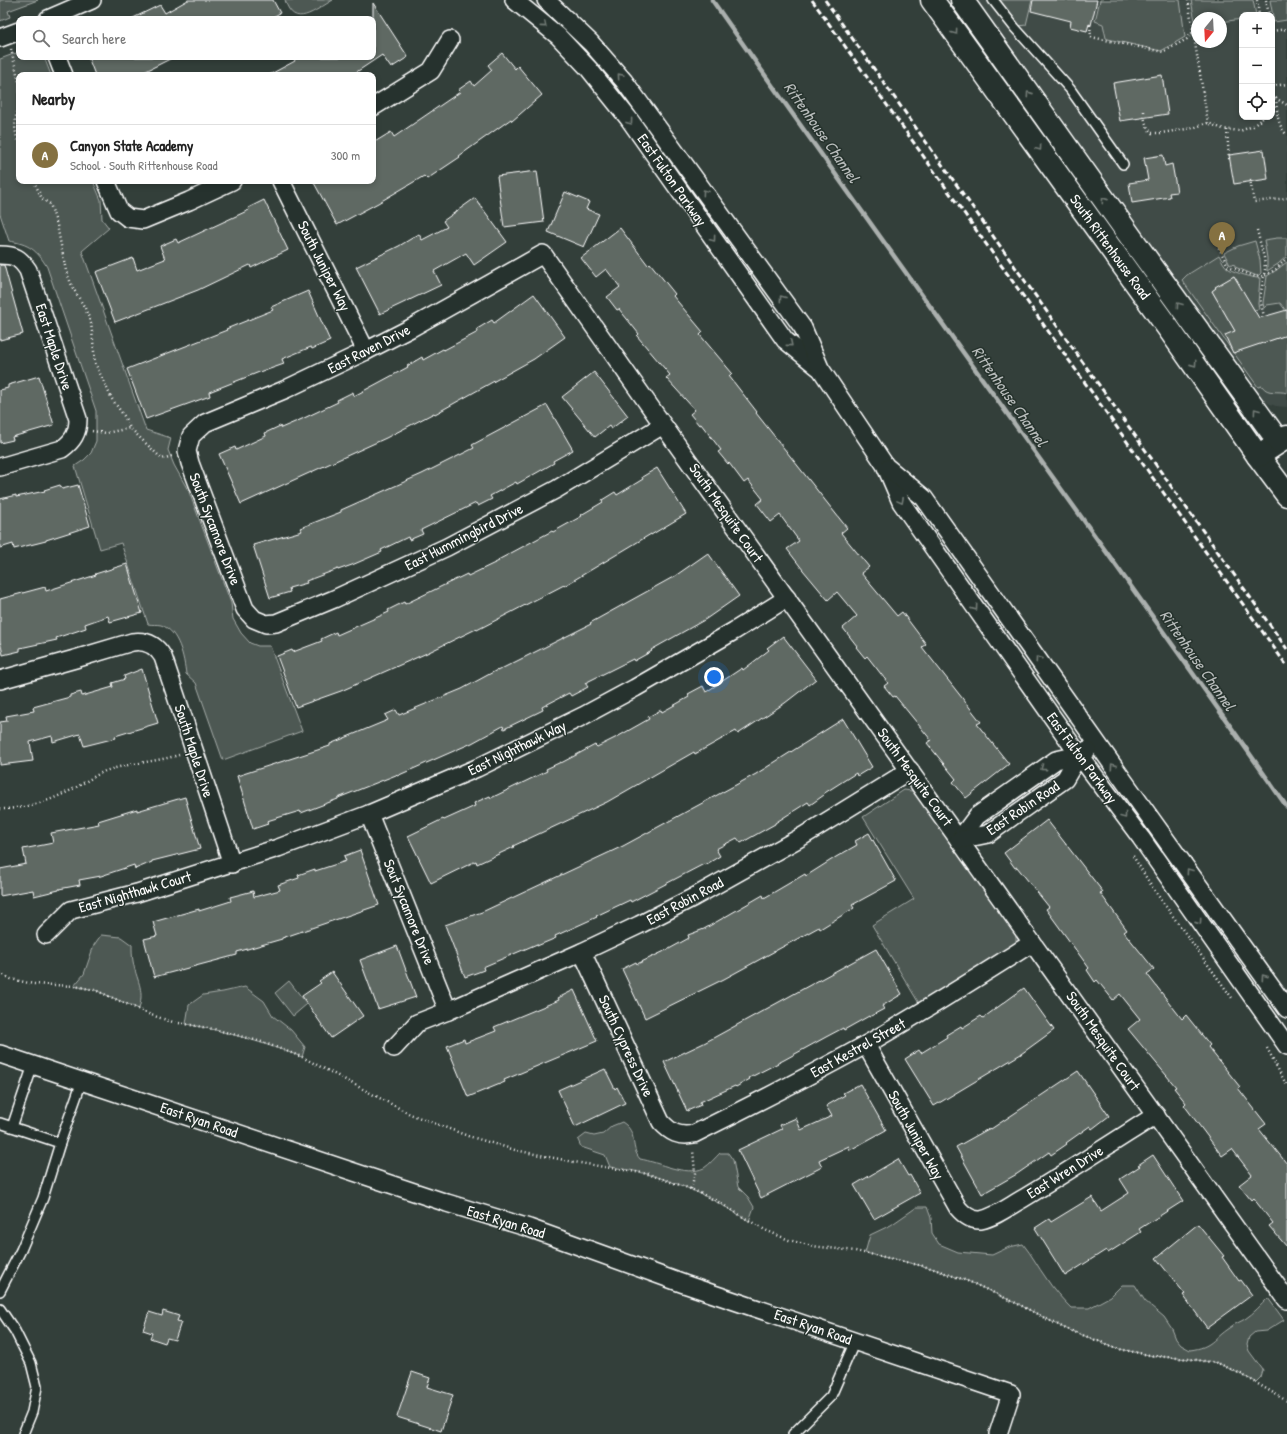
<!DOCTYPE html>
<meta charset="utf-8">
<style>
body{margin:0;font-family:"Patrick Hand",sans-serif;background:#f2f2f2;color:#222}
.controls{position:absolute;right:12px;top:12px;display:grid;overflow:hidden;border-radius:8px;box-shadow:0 2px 6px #0003}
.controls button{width:36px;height:36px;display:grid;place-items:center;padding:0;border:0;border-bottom:1px solid #e0e0e0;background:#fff;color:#222;font:20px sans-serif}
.compass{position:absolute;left:1191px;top:12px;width:36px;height:36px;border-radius:50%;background:#fff;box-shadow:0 2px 6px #0003;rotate:198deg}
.you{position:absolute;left:714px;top:677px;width:14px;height:14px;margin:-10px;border:3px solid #fff;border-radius:50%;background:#1a73e8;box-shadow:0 0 0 6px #1a73e833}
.badge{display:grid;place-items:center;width:26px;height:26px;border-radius:50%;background:#857141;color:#fff;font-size:13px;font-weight:700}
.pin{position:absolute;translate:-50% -33px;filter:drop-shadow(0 1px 2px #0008)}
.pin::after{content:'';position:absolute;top:21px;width:14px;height:12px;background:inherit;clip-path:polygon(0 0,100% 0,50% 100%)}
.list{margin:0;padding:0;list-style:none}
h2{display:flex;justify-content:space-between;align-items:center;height:52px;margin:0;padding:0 16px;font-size:17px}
h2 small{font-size:13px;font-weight:400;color:#767676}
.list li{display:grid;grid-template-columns:26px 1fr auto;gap:12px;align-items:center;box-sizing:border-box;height:60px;padding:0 16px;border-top:1px solid #e0e0e0}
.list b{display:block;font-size:15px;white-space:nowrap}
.list p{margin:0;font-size:13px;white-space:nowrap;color:#767676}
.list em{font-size:13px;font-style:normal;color:#767676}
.icon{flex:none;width:22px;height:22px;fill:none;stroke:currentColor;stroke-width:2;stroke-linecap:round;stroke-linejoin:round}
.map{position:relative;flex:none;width:1287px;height:1434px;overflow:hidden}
.search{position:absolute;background:#fff;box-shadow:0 2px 6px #0003;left:16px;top:16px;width:360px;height:44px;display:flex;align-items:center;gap:10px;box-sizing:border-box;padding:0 14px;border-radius:8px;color:#767676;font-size:15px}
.panel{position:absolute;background:#fff;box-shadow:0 2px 6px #0003;left:16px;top:72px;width:360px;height:112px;border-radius:8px}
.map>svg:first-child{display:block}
.built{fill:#404c47;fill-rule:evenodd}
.green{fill:#4d5853;stroke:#a6aca9}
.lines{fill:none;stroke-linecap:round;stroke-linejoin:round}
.stream{stroke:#abb0ae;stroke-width:4.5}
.building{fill:#5f6964;stroke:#fff}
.service-casing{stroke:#fff;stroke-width:12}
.minor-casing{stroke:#fff;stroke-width:20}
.secondary-casing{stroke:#fff;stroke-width:25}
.primary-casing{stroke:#fff;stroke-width:25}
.path{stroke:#fff;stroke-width:2.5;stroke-dasharray:1 3;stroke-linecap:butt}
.service{stroke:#26332d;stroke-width:9}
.minor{stroke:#26332d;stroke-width:17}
.secondary{stroke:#26332d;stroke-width:22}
.primary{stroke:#26332d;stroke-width:22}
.rail{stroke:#fff;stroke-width:3;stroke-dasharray:6 3;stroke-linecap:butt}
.oneway{stroke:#727a76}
.labels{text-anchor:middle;stroke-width:3;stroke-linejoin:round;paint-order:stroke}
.street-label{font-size:15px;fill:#fff;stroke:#26332d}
.water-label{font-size:16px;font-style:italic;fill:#b9bdbc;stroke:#26332d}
</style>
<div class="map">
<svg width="1287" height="1434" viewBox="0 0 1287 1434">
<rect width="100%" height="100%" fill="#333f3a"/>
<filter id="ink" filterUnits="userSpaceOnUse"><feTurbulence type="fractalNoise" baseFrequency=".025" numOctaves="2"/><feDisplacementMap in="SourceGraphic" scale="8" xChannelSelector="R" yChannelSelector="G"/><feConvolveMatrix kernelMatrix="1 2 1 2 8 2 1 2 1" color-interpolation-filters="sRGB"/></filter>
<g filter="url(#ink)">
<path class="built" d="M975 0H1287V407L1276 406 1268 403 1257 393ZM1242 15H1272V117H1242ZM1197 18H1221V42H1197Z"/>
<g class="green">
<path d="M0 0H38L8 11 10 17 0 21Z"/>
<path d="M285 0H333C315 10 294 30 285 0Z"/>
<path d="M998 0H1032L1026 25 1019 26Z"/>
<path d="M1100 0H1180L1185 37 1161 51 1108 39 1106 38 1103 24 1095 21Z"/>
<path d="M1191 0H1253L1256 15H1242V19L1221 22V18H1197V26H1196Z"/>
<path d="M1270 0H1287V20L1274 22Z"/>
<path d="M19 52V57H44L51 75H19V181H93L101 200 102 219 109 228 82 251 146 430 171 438 168 450 174 465 189 492 231 603 233 619 241 633 250 643 258 646H270L302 731 223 760 196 683 186 674C184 658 179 631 161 625 157 624 152 625 148 624L121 543 100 549 75 466 84 460 91 453 96 441V411L47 267C37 250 29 244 9 241L0 214V59Z"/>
<path d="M1277 238H1287V256L1278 264 1267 271V258L1264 240Z"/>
<path d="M1255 241 1260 260 1261 273 1259 275 1257 276 1235 267V265L1232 264 1230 265 1224 253 1238 246Z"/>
<path d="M1219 255C1222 260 1224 266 1229 269 1233 272 1256 279 1260 278L1258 304 1259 309 1254 310 1234 276 1216 287V288L1212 291 1235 331 1233 352 1287 335V393C1278 390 1268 395 1262 386L1258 387 1182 280 1187 275Z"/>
<path d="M1287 262V312L1280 303 1267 305 1264 308 1263 303 1267 276 1275 271Z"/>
<path d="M904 790 912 791 917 794 1016 932V942L1011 949 920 1005 872 925 914 899 863 817Z"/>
<path d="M101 935 121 937 132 945C132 950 132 956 133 961 136 980 145 988 139 1009L95 990 74 986 84 974 94 945Z"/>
<path d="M289 981 307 1004 293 1016 275 993Z"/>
<path d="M245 987 264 1001 273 1016 291 1030 305 1047 302 1057C264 1043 226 1031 186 1024L189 1005 203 995 223 992Z"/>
<path d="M622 1122C639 1133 629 1146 640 1159 659 1162 685 1177 704 1168 710 1164 715 1158 720 1153H728L733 1160 738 1187 748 1197 754 1207 749 1221C706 1194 662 1173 610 1167L605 1155 581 1147 578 1140 586 1134 594 1136 603 1134 612 1126Z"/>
<path d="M917 1207H927L931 1218 932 1233 939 1244 958 1252 992 1255 1009 1247 1023 1244C1032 1255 1038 1267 1046 1278 1053 1289 1062 1299 1071 1308H1089L1111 1296 1122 1285H1135L1145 1301 1164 1317 1172 1329 1176 1339 1181 1345 1190 1350C1213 1347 1212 1339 1229 1328 1234 1324 1240 1322 1245 1319 1254 1313 1261 1305 1268 1298L1284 1320 1266 1331 1255 1332 1249 1337 1247 1345 1249 1351 1263 1370 1261 1377 1256 1382 1218 1363 1190 1359 1154 1356 1119 1349 1064 1328 1018 1304 970 1282 931 1268 893 1259 865 1253 870 1235 891 1225Z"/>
</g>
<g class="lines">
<path class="stream" d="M712 0C902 271 1098 536 1287 807"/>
</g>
<g class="building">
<path d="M188 0H273L280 13 269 19H131L160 5 165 13Z"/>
<path d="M1033 0H1097L1091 25 1089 24 1087 31 1070 27 1071 21 1031 11Z"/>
<path d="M373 3 408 57 391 68 382 55 352 75H269L295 61 293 57H373Z"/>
<path d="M502 53 515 69 518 66 542 95 512 121 511 119 459 156 460 157 427 179 424 176 378 203 337 225 313 181H373V143L391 132 394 137 460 92 458 90 471 81 474 86 492 70 488 65Z"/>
<path d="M88 57H174L138 75H95Z"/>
<path d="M1162 75 1168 114 1120 121 1113 83Z"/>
<path d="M1264 150 1268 179 1234 184 1229 155Z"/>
<path d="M1163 155 1165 166 1172 164 1177 192 1169 193 1170 197 1132 203 1129 183 1148 180 1144 158Z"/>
<path d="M537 171 544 222 504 227 497 176Z"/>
<path d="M565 192 589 202 586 209 599 214 584 247 548 232Z"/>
<path d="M475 198 507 242 474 265 466 253 434 271 441 285 380 314 356 267 399 246 419 234 422 240 447 227 443 221Z"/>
<path d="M264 200 288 250 251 268 250 265 198 290 115 322 96 272 133 258 137 270 165 259 160 246 176 239 178 243 249 210 248 208Z"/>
<path d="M620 228 648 265 650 263 675 294 673 296 703 332 700 335 732 373 729 376 757 412 756 413 847 528 841 533 869 567 861 573 897 616 902 612 926 644 922 647 981 722 977 724 1009 764 966 798 953 782 956 779 927 743 931 740 895 696 893 697 884 686 888 683 867 656 865 658 856 647 857 646 843 628 857 616 837 592 828 600 803 570 787 549 799 541 780 515 771 522 757 504 763 499 748 480 744 483 729 463 728 464 718 452 721 450 701 424 699 425 690 414 695 410 666 378 670 375 637 336 639 334 619 309 617 310 607 297 620 287 606 269 596 277 581 258Z"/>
<path d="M0 265H4L23 334 0 340Z"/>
<path d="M1234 276 1259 318 1287 310V335L1233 353 1225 335 1235 331 1212 291 1216 288 1215 287Z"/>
<path d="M308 291 330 341 312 349 311 347 282 359 284 364 267 370V369L209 392 210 396 146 419 127 369 227 330 226 329 273 310 271 307Z"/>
<path d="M534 294 565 337 534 359 435 414 434 413 386 438 241 504 219 454 235 447 236 450 266 436 265 433 280 426 281 428 302 419 338 402 337 400 353 392 354 396 408 367 407 366 422 357 423 360 443 349 444 350 478 332 477 329 492 320 494 323Z"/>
<path d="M594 372 628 416 611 429 609 426 595 437 562 397Z"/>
<path d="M39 376 54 425 12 437 13 440 0 443V390L8 388V385Z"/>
<path d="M547 405 573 450 553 461 554 463 517 484 516 482 490 496 492 499 478 506 476 503 421 530 423 534 409 540 408 537 381 550 382 552 352 565 338 570V569L306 581 307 583 289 588 290 592 270 598 253 545 302 531 300 528 341 512V510L422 474 474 448 472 445Z"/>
<path d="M657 468 686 514 651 535V534L564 586V585L477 630 476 629 427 653 341 691 296 707 277 656 292 650 293 652 322 641 321 639 336 632 337 635 389 612 388 610 404 602 405 604 467 574 468 576 499 561 498 560 552 531 553 532 582 516 581 515 603 502 602 500 615 492 617 495 643 479 642 477Z"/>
<path d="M60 485 62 489 78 485 90 526 46 540V541L14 549 13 544 0 548V499L16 495V497L45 491 44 490Z"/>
<path d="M708 553 739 596 706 619 651 650 652 651 634 661 633 659 585 683 588 687 571 696 569 693 542 707 543 710 504 729 503 726 472 743 397 776 396 775 338 798V799L301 813 300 811 267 821 268 824 253 829 237 776 330 746V744L388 720 385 715 396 710 399 715 462 689 497 670V671L591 624 590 623 675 576Z"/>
<path d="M127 564 142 613 110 622 108 616 85 624 86 628 56 638 57 640 20 648V651L3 655 0 641V599L45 587 46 591 96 575 95 574Z"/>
<path d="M783 636 816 679 785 703 738 734 736 731 695 754 694 752 607 802 513 846 514 847 477 864 476 861 431 883 408 836 443 819 444 820 475 806 474 803 490 796 491 798 547 771 546 769 561 762V763L595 745 597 747 617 737 649 719 648 717 661 710 662 712 689 697 688 694 703 686 706 692 742 668 743 670 769 650 767 648Z"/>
<path d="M142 669 158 723 115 736 116 738 84 746 80 734 53 742 52 736 30 742 33 761 0 765V722L7 721 6 716 34 711 33 707 70 697V695L81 692 82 696 113 687 112 683 125 679 124 676Z"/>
<path d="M843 719 872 767 857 776 856 773 823 794 824 795 810 805 808 802 775 823V824L741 843 737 838 716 849 720 856 705 865 704 864 631 902 630 900 596 916 597 917 555 936 556 938 537 946V944L483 967 484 970 465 977 445 925 482 912 623 846 756 774Z"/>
<path d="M185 797 200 849 152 861V862L135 869 134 865 101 876 79 880 80 885 59 889V890L34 896 33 890 0 896V869L26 864 23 849 53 843 51 833 99 824 98 821 137 809V811Z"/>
<path d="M1047 820 1103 892 1100 893 1127 930 1124 932 1154 969 1147 974 1182 1019 1186 1015 1210 1045 1208 1047 1240 1087 1238 1088 1266 1124 1259 1129 1287 1164V1247L1269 1226 1273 1223 1253 1198 1251 1200 1239 1185 1252 1175 1232 1149 1222 1156 1184 1105 1186 1103 1174 1088 1176 1087 1128 1029 1140 1019 1120 994 1113 1000 1097 980 1095 982 1087 970 1089 968 1046 909 1049 907 1017 867 1015 868 1004 853Z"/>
<path d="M869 833 896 881 852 905 854 908 820 929 819 927 724 979 645 1018 622 969 636 962 637 964 669 949 689 938 688 935 704 929 763 895 764 898 805 874 806 876 836 857 857 845 855 841Z"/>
<path d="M360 850 379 905 282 938V939L237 952V955L154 977 144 939 157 936 153 922 199 909V911L231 901 230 897 253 891 254 897 280 890 278 885 299 878 298 875 315 869V871L346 861 344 856Z"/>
<path d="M397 946 416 997 378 1009 360 960Z"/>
<path d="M876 949 902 994 882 1006 884 1009 869 1017V1016L844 1030 843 1028 826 1037 784 1060 749 1078 750 1079 736 1087 735 1086 700 1102 701 1105 687 1111 664 1062 704 1043Z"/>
<path d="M332 972 363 1016 331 1038 302 996 321 983 319 981Z"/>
<path d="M1024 988 1054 1030 1021 1054 934 1106 905 1059 919 1050 921 1053 947 1037 946 1035 961 1026 962 1028 981 1016 983 1018Z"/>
<path d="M574 990 597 1041 504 1080 505 1082 468 1097 447 1046 464 1039 465 1043 496 1031 494 1027 559 1000 558 998Z"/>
<path d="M605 1069 615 1089 617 1087 625 1103 575 1127 558 1090Z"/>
<path d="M1078 1071 1109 1116 1092 1129 1090 1126 1066 1143 1067 1144 1051 1155 1049 1152 1017 1174 982 1194 956 1147 990 1128 991 1129Z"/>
<path d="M860 1084 886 1130 850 1150 849 1146 819 1160 822 1167 761 1198 738 1150 782 1129 780 1125 796 1118 801 1130 832 1116 826 1106 845 1095 843 1093Z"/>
<path d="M1153 1155 1183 1201 1139 1229 1141 1232 1108 1253 1106 1250 1065 1276 1035 1228 1049 1219 1051 1222 1092 1197 1101 1211 1129 1193 1120 1179 1140 1166 1138 1165Z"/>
<path d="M898 1159 908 1176 910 1175 920 1193 874 1219 854 1185Z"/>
<path d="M1198 1224 1224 1256 1222 1257 1239 1281 1241 1280 1252 1295 1207 1328 1183 1295 1185 1294 1156 1258Z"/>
<path d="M163 1311 179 1316 177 1321 181 1322 175 1340 167 1338 165 1343 150 1338 152 1333 143 1330 149 1312 162 1316Z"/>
<path d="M412 1372 430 1378 427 1387 453 1395 441 1431 397 1417Z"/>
</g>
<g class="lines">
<defs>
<g id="service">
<path d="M993 0 1015 28 1070 89 1123 164"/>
<path d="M0 1123 60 1143 43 1198 21 1250 0 1291"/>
<path d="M12 1127 33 1065"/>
<path d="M60 1143 82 1081"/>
<path d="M0 1309 15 1331 31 1363 37 1387 32 1412 23 1434"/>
<path d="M793 1434 831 1396 855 1341"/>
</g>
<g id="minor">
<path d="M514 0 558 36 589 69 629 119 785 340 818 367"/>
<path d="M546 0 591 43 624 81 803 328 820 368 885 465 901 502 1079 755 1141 838 1287 1046"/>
<path d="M48 19 92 0"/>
<path d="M0 38 19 31"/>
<path d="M57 57 64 75"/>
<path d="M373 107 431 71 450 40"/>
<path d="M106 181 119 211 128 218 143 220 189 201 232 181"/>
<path d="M281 181 366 351"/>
<path d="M0 255C15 255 20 258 28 270L78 419C78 433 73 441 62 449L0 467"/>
<path d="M663 425 557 489 447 547 334 599 276 623 266 624 254 619 245 609 190 463 187 451 191 436 205 423 284 390 366 351 411 328 543 254 663 425 1287 1300"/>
<path d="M888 468 924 498 1124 781 1287 1009"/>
<path d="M0 680 75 659 132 642C146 640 156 645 163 657L232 864"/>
<path d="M369 814 448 1011"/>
<path d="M959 840 977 816 1056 760 1079 755 1087 750"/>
<path d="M959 840 988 834 1065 779 1079 755"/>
<path d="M46 935 71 910 137 893 278 848 369 814 477 768 583 716 635 688 734 631 787 598"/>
<path d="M582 952 661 1122C671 1133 679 1137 694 1134 752 1105 810 1076 867 1044 923 1012 978 977 1032 943"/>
<path d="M866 1045 958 1208C964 1215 971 1221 981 1220 996 1217 1011 1205 1024 1198 1069 1171 1112 1143 1156 1115"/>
<path d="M394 1048 417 1023 448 1011 582 952 639 925 694 897 803 836 910 770"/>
<path d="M0 1054 447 1203 529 1228 684 1284 1011 1394 998 1434"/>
</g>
<path id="secondary" d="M1258 456 1287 495"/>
<g id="primary">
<path d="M932 0 1171 332 1258 456 1287 437"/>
<path d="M962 0 1140 250 1279 442"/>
</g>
</defs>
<use href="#service" class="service-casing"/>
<use href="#minor" class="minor-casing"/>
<use href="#secondary" class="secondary-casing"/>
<use href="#primary" class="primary-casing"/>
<g class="path">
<path d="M1188 0 1208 123"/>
<path d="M1257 0 1259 15"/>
<path d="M1266 0 1269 15"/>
<path d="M1090 25 1091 37 1163 52 1187 39 1193 32"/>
<path d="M1272 31 1287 29"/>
<path d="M11 49 19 82"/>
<path d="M1272 86 1287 84"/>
<path d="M1272 96 1287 105"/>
<path d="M1276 98C1277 112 1277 125 1287 135"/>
<path d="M19 104C15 119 13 128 19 143"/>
<path d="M1144 111C1144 120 1146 127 1152 133H1161L1193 128 1208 123 1223 129 1240 131 1253 126 1264 117"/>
<path d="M1227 130 1229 158 1230 159"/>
<path d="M1250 179 1254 202 1287 198"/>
<path d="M34 181 42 199 50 204 57 225 66 271 73 288 85 308 91 323 93 340 95 363 112 399 124 416 130 428 162 459 172 456"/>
<path d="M1257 230 1264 258 1265 269 1260 298 1264 317"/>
<path d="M1217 244 1228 266 1256 277 1264 276 1276 269 1287 258"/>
<path d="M92 431 106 433 130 428"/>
<path d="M0 809C25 809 51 801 73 789 84 783 94 776 105 771 129 763 155 762 179 755"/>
<path d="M1133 856 1154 890 1232 998"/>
<path d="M0 973 11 979 33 984 74 986 95 990 151 1015 173 1022 214 1029 262 1042 302 1057 410 1114 468 1136 515 1150 574 1162 648 1174 691 1189 715 1200 765 1230 789 1240 812 1246 855 1251 893 1259 931 1268 970 1282 1018 1304 1064 1328 1119 1349 1154 1356 1190 1359 1218 1363 1241 1374 1287 1401"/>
<path d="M1267 1048 1287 1086"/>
<path d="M691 1189 695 1173 693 1150"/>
</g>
<use href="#service" class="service"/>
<use href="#minor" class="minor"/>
<use href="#secondary" class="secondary"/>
<use href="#primary" class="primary"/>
<g class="rail">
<path d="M812 0 1287 666"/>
<path d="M825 0 1287 649"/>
</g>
</g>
<defs><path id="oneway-chevron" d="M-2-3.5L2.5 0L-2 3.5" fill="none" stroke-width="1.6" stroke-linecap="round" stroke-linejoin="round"/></defs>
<g class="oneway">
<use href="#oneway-chevron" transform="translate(544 25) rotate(40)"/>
<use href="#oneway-chevron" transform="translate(955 32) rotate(54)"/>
<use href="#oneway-chevron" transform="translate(620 76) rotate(-131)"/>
<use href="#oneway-chevron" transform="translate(1029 94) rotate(-125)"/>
<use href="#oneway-chevron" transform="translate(630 122) rotate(54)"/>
<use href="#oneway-chevron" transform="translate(1039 148) rotate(54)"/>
<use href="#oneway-chevron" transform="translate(705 192) rotate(-126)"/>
<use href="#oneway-chevron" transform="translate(1104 200) rotate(-125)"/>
<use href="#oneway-chevron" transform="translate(713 239) rotate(54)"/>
<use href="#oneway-chevron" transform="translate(782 298) rotate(-126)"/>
<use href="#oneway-chevron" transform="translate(1179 305) rotate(-126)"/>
<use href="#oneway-chevron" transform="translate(790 344) rotate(40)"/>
<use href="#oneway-chevron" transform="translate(1194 364) rotate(55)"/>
<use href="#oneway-chevron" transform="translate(1256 411) rotate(-126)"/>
<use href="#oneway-chevron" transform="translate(901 501) rotate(62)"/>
<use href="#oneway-chevron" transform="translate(975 608) rotate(55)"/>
<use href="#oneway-chevron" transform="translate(1038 659) rotate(-125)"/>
<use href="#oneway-chevron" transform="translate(1113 766) rotate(-125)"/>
<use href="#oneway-chevron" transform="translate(1043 768) rotate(144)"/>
<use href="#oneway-chevron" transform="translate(1124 816) rotate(53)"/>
<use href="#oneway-chevron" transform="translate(1189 871) rotate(-126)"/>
<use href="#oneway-chevron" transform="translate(1199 922) rotate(55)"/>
<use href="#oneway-chevron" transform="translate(1264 977) rotate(-125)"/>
</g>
</g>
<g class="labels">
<g class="street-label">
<text transform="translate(672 180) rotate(55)" y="5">East Fulton Parkway</text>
<text transform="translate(1110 247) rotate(54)" y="5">South Rittenhouse Road</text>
<text transform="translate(324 266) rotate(63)" y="5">South Juniper Way</text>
<text transform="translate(54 347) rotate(72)" y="5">East Maple Drive</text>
<text transform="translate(369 349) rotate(-27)" y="5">East Raven Drive</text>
<text transform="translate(726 513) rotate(55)" y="5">South Mesquite Court</text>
<text transform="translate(215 529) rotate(69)" y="5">South Sycamore Drive</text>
<text transform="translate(464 537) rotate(-27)" y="5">East Hummingbird Drive</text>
<text transform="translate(517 748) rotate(-26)" y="5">East Nighthawk Way</text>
<text transform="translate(194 751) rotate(72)" y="5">South Maple Drive</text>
<text transform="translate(1082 758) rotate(54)" y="5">East Fulton Parkway</text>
<text transform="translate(915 777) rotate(54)" y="5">South Mesquite Court</text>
<text transform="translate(1023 808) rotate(-34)" y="5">East Robin Road</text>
<text transform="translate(135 892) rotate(-16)" y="5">East Nighthawk Court</text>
<text transform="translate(685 901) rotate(-28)" y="5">East Robin Road</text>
<text transform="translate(409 912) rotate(68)" y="5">Sout Sycamore Drive</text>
<text transform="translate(1103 1041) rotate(55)" y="5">South Mesquite Court</text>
<text transform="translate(626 1046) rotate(65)" y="5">South Cypress Drive</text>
<text transform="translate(858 1048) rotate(-29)" y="5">East Kestrel Street</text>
<text transform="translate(199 1120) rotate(19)" y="5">East Ryan Road</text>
<text transform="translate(916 1135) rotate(61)" y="5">South Juniper Way</text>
<text transform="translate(1065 1172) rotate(-32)" y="5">East Wren Drive</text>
<text transform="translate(506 1222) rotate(17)" y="5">East Ryan Road</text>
<text transform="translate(813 1327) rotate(19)" y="5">East Ryan Road</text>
</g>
<g class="water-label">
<text transform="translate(822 132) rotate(55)" y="6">Rittenhouse Channel</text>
<text transform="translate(1010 396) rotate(55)" y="6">Rittenhouse Channel</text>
<text transform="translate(1198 660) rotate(55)" y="6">Rittenhouse Channel</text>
</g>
</g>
</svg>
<div class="controls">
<button>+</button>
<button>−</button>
<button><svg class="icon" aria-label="locate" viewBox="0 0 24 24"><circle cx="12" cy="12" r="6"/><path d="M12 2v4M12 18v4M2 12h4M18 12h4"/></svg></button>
</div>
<svg class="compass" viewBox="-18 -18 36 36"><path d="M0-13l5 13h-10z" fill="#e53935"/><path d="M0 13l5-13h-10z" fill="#767676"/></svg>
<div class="you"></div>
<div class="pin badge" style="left:1222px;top:255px">A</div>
<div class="search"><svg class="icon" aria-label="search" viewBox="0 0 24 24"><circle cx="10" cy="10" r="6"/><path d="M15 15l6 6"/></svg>Search here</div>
<section class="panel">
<h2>Nearby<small></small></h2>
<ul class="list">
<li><span class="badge">A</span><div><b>Canyon State Academy</b><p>School · South Rittenhouse Road</p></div><em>300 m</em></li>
</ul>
</section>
</div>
